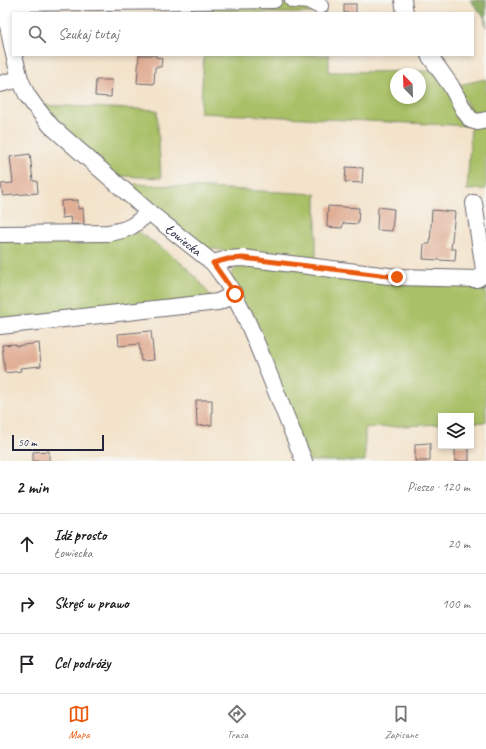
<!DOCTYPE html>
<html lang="pl">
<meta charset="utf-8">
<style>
body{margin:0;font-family:Caveat,sans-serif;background:#f2f2f2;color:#202124}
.controls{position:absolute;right:12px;bottom:12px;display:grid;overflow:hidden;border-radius:0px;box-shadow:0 2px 6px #0003}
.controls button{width:36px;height:36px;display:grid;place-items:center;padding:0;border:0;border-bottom:1px solid #e0e0e0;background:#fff;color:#202124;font:20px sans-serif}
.compass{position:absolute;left:390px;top:68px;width:36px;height:36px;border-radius:50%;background:#fff;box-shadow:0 2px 6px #0003;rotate:337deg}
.scale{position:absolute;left:12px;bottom:10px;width:92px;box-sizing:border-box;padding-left:4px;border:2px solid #22223b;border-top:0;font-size:11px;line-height:14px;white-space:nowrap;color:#22223b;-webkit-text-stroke:3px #f6f6f2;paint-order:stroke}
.stop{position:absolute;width:12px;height:12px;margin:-9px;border:3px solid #ea580c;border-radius:50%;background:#fff}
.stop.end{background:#ea580c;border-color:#fff;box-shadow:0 1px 4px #0008}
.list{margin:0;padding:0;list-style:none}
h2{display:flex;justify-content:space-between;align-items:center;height:52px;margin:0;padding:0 16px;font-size:17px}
h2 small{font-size:13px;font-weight:400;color:#757577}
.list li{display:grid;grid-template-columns:26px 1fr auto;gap:12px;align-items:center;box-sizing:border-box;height:60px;padding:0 16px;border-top:1px solid #e0e0e0}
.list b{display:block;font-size:15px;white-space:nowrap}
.list p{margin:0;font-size:13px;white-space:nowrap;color:#757577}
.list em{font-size:13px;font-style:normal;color:#757577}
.icon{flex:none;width:22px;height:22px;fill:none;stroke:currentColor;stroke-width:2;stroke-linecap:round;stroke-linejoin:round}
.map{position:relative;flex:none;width:486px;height:461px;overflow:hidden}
.search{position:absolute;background:#fff;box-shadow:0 2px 6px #0003;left:12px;right:12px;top:12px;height:44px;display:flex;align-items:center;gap:10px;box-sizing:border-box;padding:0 14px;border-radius:0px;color:#757577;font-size:15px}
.sheet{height:232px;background:#fff}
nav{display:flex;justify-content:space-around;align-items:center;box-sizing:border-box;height:56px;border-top:1px solid #e0e0e0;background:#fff;font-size:11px;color:#757577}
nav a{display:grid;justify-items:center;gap:2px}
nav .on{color:#ea580c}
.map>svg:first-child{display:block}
.green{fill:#a9c066;stroke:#667150;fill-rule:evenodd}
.forest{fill:#86a65b;stroke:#54644b}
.building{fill:#e1af96}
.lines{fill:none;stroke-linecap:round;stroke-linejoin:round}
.minor-casing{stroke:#6b666d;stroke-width:18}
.minor{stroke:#fff;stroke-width:16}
.route{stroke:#ea580c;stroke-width:5}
.labels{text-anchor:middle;stroke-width:3.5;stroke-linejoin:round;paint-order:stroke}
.street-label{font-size:14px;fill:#22223b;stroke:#f6f6f2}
</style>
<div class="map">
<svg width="486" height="461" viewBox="0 0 486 461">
<rect width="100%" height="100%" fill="#f6f6f2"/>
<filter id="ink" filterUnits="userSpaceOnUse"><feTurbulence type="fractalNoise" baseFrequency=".025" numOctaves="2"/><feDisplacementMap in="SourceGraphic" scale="8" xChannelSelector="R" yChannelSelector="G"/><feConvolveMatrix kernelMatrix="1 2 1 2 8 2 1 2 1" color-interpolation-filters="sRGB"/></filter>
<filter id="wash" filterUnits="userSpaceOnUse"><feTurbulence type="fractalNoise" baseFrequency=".012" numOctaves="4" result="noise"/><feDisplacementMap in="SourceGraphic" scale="16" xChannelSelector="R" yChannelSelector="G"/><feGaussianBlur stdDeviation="0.9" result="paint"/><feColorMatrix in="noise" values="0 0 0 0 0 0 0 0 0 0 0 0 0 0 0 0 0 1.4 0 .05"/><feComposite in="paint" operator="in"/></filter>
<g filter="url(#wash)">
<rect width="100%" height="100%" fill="#f3e3cb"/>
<g class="green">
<path d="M206 4 305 5 326 13H206Z"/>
<path d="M204 55H329V72L437 71 449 88 486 123V189L467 190 471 126 200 113ZM396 74H420V98H396Z"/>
<path d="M486 79V116L479 118 454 86Z"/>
<path d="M42 105 157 110 161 178 121 176 118 178 83 146Z"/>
<path d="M135 184 316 194V264L207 248 131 188Z"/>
<path d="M136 230C162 249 195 268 211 298L0 320V238Z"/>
<path d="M244 264 486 282V422L471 423V416H441V424L365 428V461H309L231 276C234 268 237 266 244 264Z"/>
</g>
<path class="forest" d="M470 0H486V27L484 17Z"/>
<g id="blocks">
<g class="building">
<rect x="344" y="4" width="12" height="9"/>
<path d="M139 55H156V57L162 58 161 67H155L154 84 137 83Z"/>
<path d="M96 80H112L111 97 95 96Z"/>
<path d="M30 154 33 181H37L38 193 3 196 1 184 13 183 10 157Z"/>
<path d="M346 167 363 168 362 183 345 182Z"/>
<path d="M78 200V209L83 208 84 224H71L70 217 62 218 61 201Z"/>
<path d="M328 206 359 208 358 224 343 223 342 228 327 227Z"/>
<path d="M378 207 394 209 392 231 377 230Z"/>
<path d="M432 210 455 212 451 249H456L455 261 423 259 424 244H430Z"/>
<path d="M151 331 154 360 141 361 139 344 119 346 118 334Z"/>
<path d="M39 343 41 366 20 368 21 371 5 373 2 345 16 344V346Z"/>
<path d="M196 400H212V425L197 426Z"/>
<path d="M430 443V461H415V444Z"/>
<rect x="455" y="446" width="14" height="15"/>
<path d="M49 451V461H33V452Z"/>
</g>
</g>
</g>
<g filter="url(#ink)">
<use href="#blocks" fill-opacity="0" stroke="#6b666d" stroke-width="1"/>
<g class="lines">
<defs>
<g id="minor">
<path d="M3 0 13 51"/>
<path d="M293 0 310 1 320 6"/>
<path d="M403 0 405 13"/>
<path d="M4 3 274 0"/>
<path id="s1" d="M14 55 20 79 27 95 34 105 51 126 149 212 213 263C237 293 251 329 265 364 278 396 291 429 304 461"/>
<path d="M429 55 451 86 465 112 471 120 478 122 486 120"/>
<path d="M0 84 20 79"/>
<path d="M0 234 108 233C129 230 134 226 149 212"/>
<path d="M213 263 228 259 243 258 397 277 477 279 482 276 484 270 474 203"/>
<path d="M0 326 218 302 235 294"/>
</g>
</defs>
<use href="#minor" class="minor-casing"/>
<use href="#minor" class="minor"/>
</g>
</g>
<g class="lines" filter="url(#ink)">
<path class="route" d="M235 294 213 263 228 259 243 258 397 277"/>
</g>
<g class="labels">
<g class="street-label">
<text dy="5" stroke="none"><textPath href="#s1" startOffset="256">Łowiecka</textPath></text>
</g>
</g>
</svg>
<div class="controls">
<button><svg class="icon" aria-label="layers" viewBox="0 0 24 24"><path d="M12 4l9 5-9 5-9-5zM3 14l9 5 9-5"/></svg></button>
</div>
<svg class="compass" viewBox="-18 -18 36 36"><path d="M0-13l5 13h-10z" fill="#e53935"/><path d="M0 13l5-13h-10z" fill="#757577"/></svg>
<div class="scale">50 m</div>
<div class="stop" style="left:235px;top:294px"></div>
<div class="stop end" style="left:397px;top:277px"></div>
<div class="search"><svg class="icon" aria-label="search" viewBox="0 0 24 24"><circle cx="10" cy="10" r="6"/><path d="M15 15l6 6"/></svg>Szukaj tutaj</div>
</div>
<section class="sheet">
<h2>2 min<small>Pieszo · 120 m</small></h2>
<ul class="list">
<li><svg class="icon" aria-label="ahead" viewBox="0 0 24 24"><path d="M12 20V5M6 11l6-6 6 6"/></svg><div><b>Idź prosto</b><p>Łowiecka</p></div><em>20 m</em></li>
<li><svg class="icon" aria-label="right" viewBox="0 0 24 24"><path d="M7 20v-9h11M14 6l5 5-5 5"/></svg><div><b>Skręć w prawo</b></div><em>100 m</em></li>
<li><svg class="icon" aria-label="arrive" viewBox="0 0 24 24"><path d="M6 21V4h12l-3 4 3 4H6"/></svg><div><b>Cel podróży</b></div></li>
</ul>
</section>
<nav>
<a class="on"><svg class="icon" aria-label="map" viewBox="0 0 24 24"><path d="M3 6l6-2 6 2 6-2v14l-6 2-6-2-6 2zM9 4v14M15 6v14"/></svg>Mapa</a>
<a><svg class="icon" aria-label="directions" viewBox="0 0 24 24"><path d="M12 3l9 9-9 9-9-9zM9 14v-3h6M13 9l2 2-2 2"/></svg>Trasa</a>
<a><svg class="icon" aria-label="saved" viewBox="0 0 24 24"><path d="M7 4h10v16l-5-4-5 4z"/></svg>Zapisane</a>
</nav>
